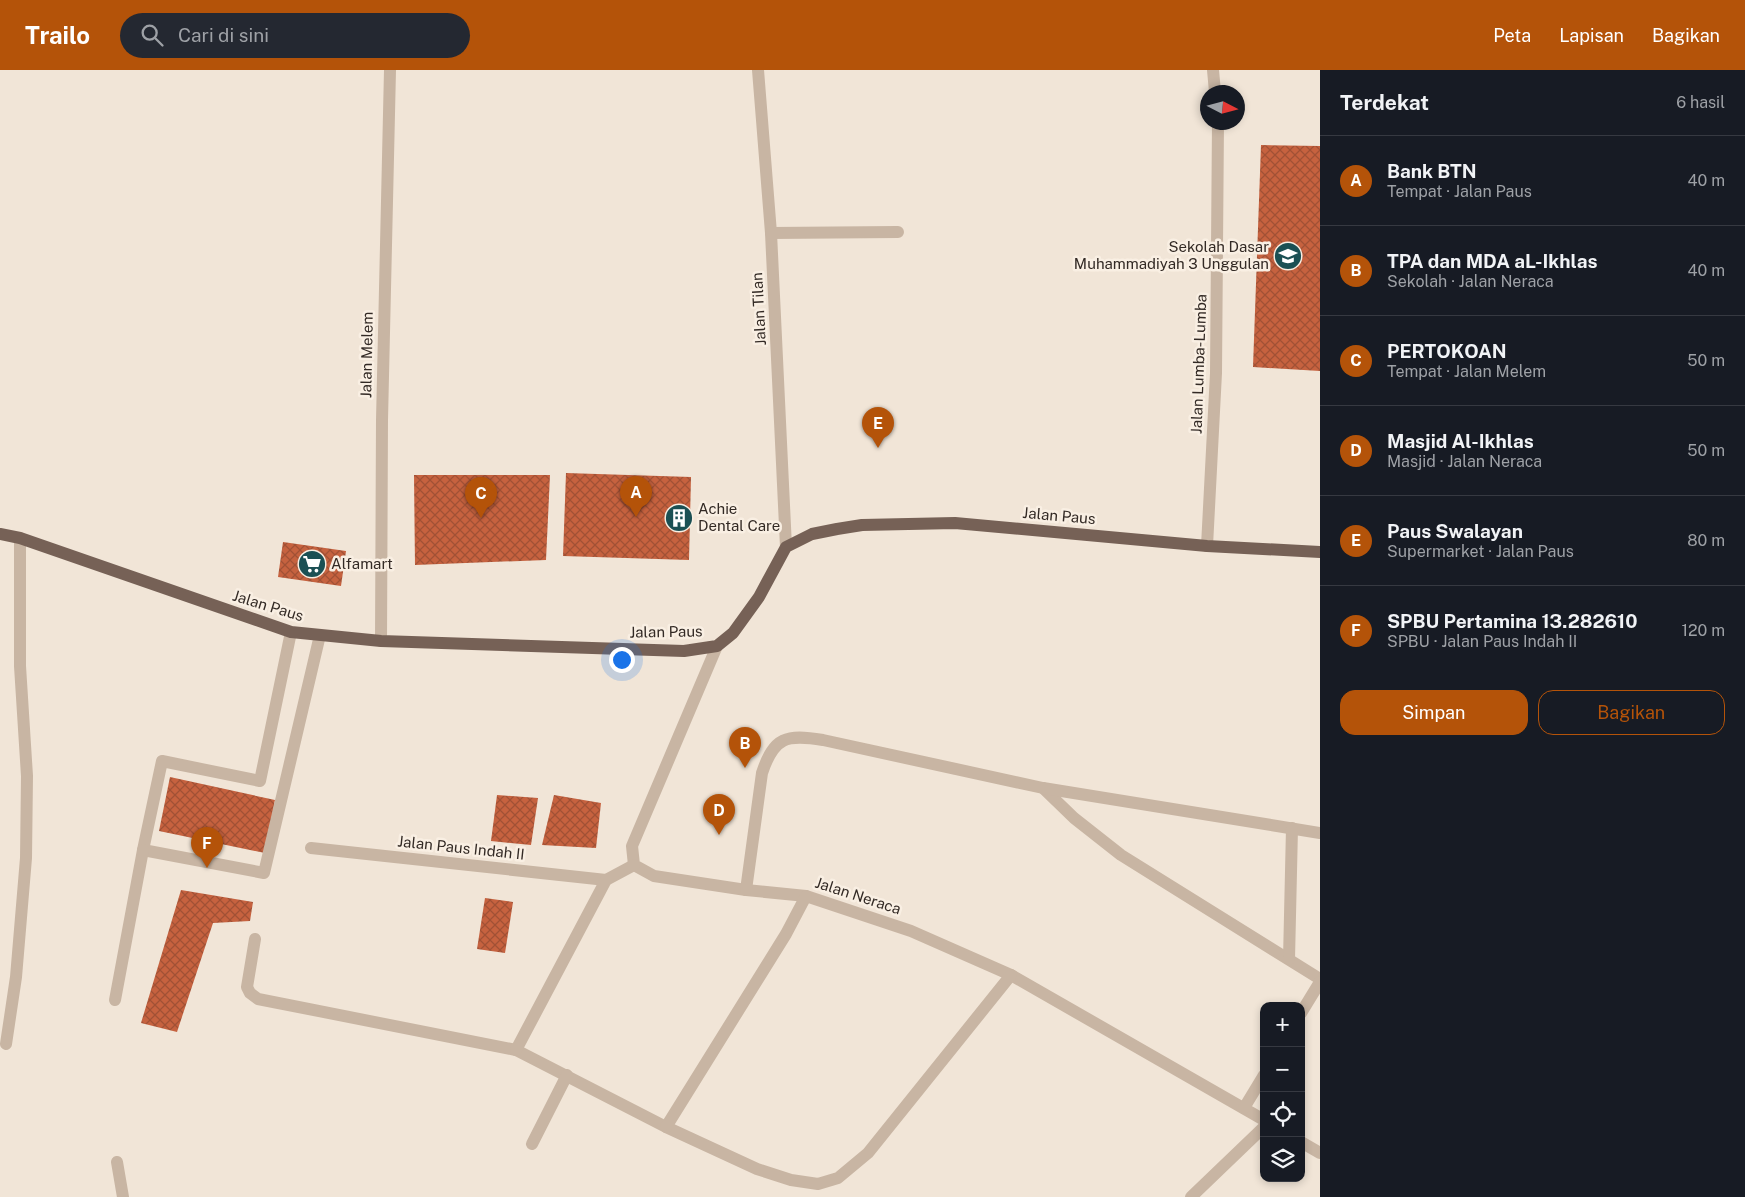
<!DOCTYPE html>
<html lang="id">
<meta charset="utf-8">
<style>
body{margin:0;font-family:"Public Sans",sans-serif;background:#242831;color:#f1f3f6}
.controls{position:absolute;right:15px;bottom:15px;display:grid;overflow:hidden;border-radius:10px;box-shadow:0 2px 8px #0003}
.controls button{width:45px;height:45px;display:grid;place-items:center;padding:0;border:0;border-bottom:1px solid #363941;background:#171b24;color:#f1f3f6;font:25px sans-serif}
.compass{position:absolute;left:1200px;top:15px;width:45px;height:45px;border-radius:50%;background:#171b24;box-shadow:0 2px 8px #0003;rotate:96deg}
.you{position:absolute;left:621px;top:589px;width:18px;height:18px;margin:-12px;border:4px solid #fff;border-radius:50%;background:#1a73e8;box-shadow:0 0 0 8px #1a73e833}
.badge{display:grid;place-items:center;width:32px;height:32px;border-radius:50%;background:#b45309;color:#fff;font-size:16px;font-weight:700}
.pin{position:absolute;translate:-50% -41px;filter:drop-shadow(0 1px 2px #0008)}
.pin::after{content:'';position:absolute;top:26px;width:18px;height:15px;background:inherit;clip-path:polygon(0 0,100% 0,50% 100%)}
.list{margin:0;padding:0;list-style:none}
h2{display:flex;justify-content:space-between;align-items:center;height:65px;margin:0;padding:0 20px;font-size:21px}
h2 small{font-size:16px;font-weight:400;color:#9ea1a6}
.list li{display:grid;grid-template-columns:32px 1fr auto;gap:15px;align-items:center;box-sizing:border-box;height:90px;padding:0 20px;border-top:1px solid #363941}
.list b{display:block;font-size:19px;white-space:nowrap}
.list p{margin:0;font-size:16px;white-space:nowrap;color:#9ea1a6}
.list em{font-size:16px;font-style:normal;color:#9ea1a6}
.actions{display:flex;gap:10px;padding:15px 20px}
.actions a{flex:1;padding:11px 0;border:1px solid #b45309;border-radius:15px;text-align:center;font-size:18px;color:#b45309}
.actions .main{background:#b45309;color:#fff}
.icon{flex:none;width:28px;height:28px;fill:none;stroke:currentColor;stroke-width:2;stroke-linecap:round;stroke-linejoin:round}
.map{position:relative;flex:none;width:1320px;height:1127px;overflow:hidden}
header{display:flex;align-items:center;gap:30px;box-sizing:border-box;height:70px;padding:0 25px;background:#b45309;color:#fff}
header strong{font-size:24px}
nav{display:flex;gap:28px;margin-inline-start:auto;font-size:18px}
.search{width:350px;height:45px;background:#242831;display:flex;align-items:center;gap:12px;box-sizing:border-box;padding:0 18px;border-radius:28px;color:#9ea1a6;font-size:19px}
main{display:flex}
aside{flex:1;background:#171b24}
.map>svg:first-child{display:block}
.building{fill:url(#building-cross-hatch)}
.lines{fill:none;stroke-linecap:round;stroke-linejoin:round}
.minor{stroke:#c8b5a3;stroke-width:12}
.major{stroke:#766156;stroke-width:12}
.labels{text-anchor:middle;stroke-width:5;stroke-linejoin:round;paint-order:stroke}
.poi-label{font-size:15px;fill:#332a25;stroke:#f9efe3;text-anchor:start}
.street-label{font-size:15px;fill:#332a25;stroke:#f9efe3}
</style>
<header>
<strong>Trailo</strong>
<div class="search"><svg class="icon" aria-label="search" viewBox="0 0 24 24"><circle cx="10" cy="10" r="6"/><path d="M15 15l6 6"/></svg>Cari di sini</div>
<nav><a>Peta</a><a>Lapisan</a><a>Bagikan</a></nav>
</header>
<main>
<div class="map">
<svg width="1320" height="1127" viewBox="0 0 1320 1127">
<defs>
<pattern id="building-cross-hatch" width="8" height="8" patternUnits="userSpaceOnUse" patternTransform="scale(1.25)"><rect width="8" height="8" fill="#c6623f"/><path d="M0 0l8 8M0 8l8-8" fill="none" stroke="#a15135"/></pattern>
</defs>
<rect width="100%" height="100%" fill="#f1e5d7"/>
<g class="building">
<path d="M1261 75 1320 76V301L1253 297Z"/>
<path d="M566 403 691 407 689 490 563 486Z"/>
<path d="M414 405H550L546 490 415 495Z"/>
<path d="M283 472 346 481 341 516 278 507Z"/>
<path d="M170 707 275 730 265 783 159 761Z"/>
<path d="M497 725 538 728 531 775 491 771Z"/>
<path d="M554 725 601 733 596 778 542 775Z"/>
<path d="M181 820 253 832 250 851 213 853 177 962 141 953Z"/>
<path d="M485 828 513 832 505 883 477 879Z"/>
</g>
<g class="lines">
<g class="minor">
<path d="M758 0 771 163 786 477"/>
<path d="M1213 0 1215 22"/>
<path d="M771 163 898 162"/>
<path d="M1207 476 1216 303 1218 52"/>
<path d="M291 562 260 711 162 691 143 780 264 803 320 565"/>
<path d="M381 571 382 350 390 0"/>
<path d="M717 576 632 776 634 795 654 806 746 820 806 826 911 861 1011 905 1264 1050"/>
<path d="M1043 718 1074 748 1121 785 1320 909"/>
<path d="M311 778 606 810"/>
<path d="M746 820 762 703C774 667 786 664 823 670L1043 718 1320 763"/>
<path d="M255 869 247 917 250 923 258 929 516 980 666 1057 757 1099 791 1110 818 1114 838 1108 868 1083 1011 905"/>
<path d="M1289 889 1292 758"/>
<path d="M115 930 143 780"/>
<path d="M1301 943 1320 912"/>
<path d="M6 974 16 907 26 788 27 706 20 596V468"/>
<path d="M516 980 606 810 634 795"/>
<path d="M1244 1038 1264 1005"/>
<path d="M666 1057 786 864 806 826"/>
<path d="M1301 1072 1320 1083"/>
<path d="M532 1074 567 1005"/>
<path d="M117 1092 123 1127"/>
<path d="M1191 1127 1264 1057"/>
</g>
<path class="major" d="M0 464 20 468 291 562 381 571 684 581 717 576 733 563 759 527 786 477 812 464 837 459 862 455 955 453 1207 476 1320 482"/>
</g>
<defs>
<symbol id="school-disc" viewBox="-11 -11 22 22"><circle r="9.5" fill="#1b5054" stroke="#f9efe3"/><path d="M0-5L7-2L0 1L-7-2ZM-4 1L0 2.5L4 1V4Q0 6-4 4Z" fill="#fff"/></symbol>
<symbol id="building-disc" viewBox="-11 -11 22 22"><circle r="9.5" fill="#1b5054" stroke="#f9efe3"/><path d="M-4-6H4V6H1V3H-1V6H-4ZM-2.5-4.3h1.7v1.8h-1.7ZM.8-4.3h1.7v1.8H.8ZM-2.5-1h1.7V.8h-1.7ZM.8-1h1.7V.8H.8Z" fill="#fff"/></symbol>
<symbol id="supermarket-disc" viewBox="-11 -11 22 22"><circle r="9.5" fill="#1b5054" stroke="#f9efe3"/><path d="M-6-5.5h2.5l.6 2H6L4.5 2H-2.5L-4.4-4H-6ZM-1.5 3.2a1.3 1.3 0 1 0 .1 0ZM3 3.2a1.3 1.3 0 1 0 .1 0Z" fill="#fff"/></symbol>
</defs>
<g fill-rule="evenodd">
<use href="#school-disc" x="1272" y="170" width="32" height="32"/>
<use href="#building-disc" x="663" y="432" width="32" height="32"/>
<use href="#supermarket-disc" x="296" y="478" width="32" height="32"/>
</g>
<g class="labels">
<g class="poi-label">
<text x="1269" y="182" text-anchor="end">Sekolah Dasar<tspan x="1269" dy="17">Muhammadiyah 3 Unggulan</tspan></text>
<text x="698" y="444">Achie<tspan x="698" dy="17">Dental Care</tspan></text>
<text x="331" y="499">Alfamart</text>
</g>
<g class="street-label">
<text transform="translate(759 239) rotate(-93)" y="5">Jalan Tilan</text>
<text transform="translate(367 285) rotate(-89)" y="5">Jalan Melem</text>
<text transform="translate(1199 294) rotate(-88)" y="5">Jalan Lumba-Lumba</text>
<text transform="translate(1059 446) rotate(5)" y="5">Jalan Paus</text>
<text transform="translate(268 536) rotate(17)" y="5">Jalan Paus</text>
<text transform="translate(666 562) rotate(-1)" y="5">Jalan Paus</text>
<text transform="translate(461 778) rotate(6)" y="5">Jalan Paus Indah II</text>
<text transform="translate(858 826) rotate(18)" y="5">Jalan Neraca</text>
</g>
</g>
</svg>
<div class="controls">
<button>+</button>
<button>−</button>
<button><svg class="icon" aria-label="locate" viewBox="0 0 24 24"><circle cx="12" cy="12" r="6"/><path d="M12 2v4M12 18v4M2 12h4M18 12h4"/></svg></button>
<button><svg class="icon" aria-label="layers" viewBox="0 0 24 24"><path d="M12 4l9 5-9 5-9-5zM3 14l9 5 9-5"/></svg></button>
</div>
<svg class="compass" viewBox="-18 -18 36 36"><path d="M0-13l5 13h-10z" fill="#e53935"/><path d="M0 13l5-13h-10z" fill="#9ea1a6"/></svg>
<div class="you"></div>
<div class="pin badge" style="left:636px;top:447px">A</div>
<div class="pin badge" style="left:745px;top:698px">B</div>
<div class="pin badge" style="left:481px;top:448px">C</div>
<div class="pin badge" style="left:719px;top:765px">D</div>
<div class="pin badge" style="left:878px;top:378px">E</div>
<div class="pin badge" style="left:207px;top:798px">F</div>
</div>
<aside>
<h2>Terdekat<small>6 hasil</small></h2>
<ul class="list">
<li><span class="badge">A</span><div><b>Bank BTN</b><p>Tempat · Jalan Paus</p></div><em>40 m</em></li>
<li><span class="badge">B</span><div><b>TPA dan MDA aL-Ikhlas</b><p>Sekolah · Jalan Neraca</p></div><em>40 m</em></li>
<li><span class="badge">C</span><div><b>PERTOKOAN</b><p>Tempat · Jalan Melem</p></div><em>50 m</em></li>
<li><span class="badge">D</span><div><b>Masjid Al-Ikhlas</b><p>Masjid · Jalan Neraca</p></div><em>50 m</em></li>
<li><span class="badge">E</span><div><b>Paus Swalayan</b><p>Supermarket · Jalan Paus</p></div><em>80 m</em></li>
<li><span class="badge">F</span><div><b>SPBU Pertamina 13.282610</b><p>SPBU · Jalan Paus Indah II</p></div><em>120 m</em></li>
</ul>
<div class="actions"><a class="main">Simpan</a><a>Bagikan</a></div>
</aside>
</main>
